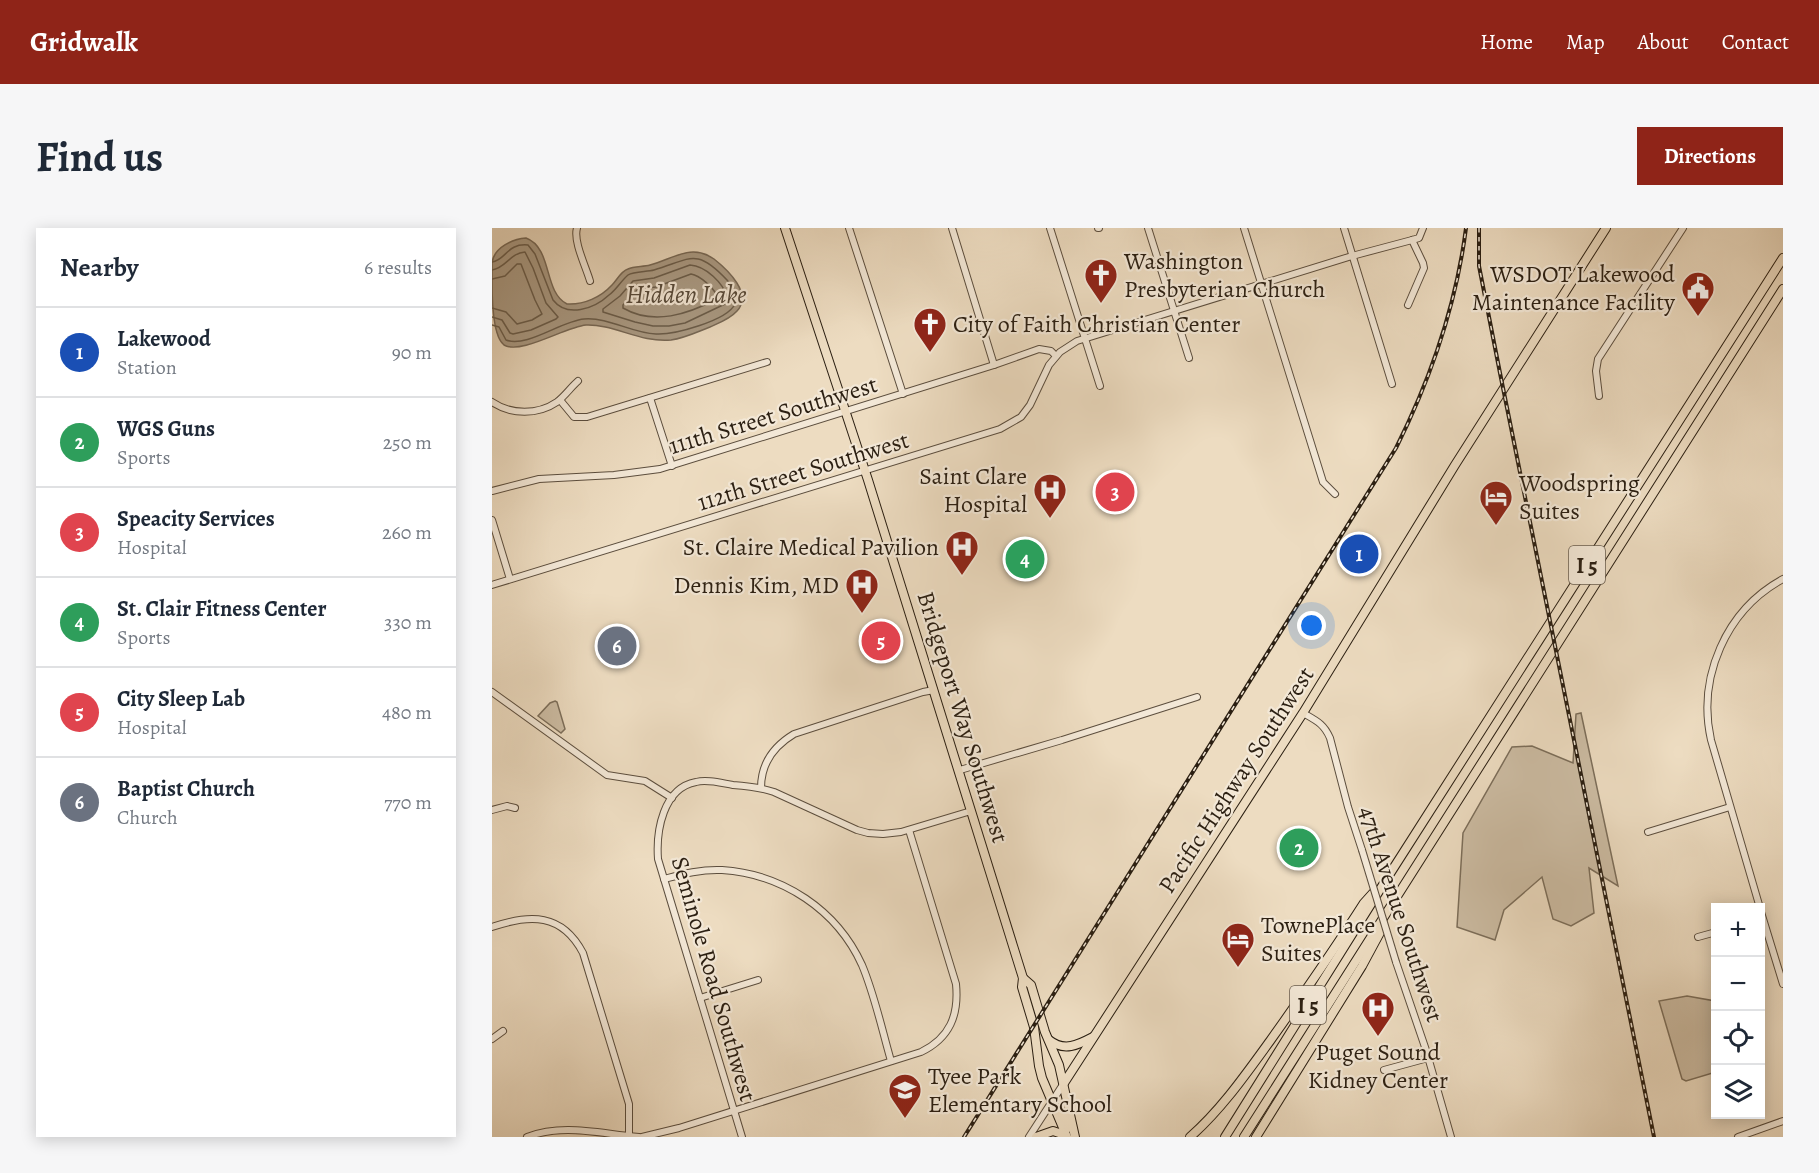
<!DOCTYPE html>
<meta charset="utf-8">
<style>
body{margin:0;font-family:Alegreya,serif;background:#f6f6f7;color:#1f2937}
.controls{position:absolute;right:18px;bottom:18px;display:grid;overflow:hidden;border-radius:0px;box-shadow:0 3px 15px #0003}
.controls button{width:54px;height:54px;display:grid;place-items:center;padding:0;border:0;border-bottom:2px solid #e0e1e3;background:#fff;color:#1f2937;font:30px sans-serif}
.you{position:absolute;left:820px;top:398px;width:21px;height:21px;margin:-15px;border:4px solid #fff;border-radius:50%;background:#1a73e8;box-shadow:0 0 0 9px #1a73e833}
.badge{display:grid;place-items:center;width:39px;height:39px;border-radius:50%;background:#8f2418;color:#fff;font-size:20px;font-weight:700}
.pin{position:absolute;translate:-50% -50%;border:3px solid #fff;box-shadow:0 2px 6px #0006}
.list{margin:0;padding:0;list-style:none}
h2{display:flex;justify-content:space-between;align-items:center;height:78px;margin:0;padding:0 24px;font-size:26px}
h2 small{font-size:20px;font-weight:400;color:#747a83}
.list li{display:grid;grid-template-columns:39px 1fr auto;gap:18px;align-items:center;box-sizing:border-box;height:90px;padding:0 24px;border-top:2px solid #e0e1e3}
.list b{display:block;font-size:22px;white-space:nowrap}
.list p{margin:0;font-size:20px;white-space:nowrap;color:#747a83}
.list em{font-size:20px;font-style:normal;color:#747a83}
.icon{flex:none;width:33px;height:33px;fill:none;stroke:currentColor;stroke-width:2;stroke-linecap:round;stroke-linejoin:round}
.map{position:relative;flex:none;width:1291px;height:909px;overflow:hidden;border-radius:0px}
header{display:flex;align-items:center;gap:36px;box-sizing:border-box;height:84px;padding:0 30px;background:#8f2418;color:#fff}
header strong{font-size:28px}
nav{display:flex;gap:33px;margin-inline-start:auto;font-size:21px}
.intro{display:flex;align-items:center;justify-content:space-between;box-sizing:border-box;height:144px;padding:0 36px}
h1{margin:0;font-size:42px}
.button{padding:15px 27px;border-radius:0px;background:#8f2418;color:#fff;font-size:21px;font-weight:700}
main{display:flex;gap:36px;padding:0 36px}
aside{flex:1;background:#fff;border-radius:0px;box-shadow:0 3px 15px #0003}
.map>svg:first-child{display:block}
.green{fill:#ccbca3;stroke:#7c6e5a;stroke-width:1.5}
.water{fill:#ab9c86;stroke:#786a58;stroke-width:1.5}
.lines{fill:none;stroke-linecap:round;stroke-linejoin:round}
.shore{stroke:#6b5e4c;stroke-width:1.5}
.minor-casing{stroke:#5c4e3e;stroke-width:8}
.major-casing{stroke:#2b1f12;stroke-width:10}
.highway-casing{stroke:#2b1f12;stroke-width:10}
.minor{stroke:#f3e8d7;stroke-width:6}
.major{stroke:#eddcc1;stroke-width:8}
.highway{stroke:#eddcc1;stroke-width:8}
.rail-casing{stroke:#2b1f12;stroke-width:4}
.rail{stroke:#f3e8d7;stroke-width:1.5;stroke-dasharray:4.5;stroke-linecap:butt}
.minor-bridge-casing{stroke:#5c4e3e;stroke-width:8;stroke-linecap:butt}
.minor-bridge{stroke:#f3e8d7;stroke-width:6}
.labels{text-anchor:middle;stroke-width:4.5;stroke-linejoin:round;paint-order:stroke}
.shield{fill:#f3e8d7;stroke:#675b4d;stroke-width:1.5}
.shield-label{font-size:22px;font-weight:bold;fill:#2b1f12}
.poi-label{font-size:24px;fill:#2b1f12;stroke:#f3e8d7;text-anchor:start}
.street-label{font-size:24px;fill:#2b1f12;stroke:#f3e8d7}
.water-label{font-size:26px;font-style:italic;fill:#584b3b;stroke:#f3e8d7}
</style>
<header>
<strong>Gridwalk</strong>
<nav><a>Home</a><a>Map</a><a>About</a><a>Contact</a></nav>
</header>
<div class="intro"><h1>Find us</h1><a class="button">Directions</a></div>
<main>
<aside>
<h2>Nearby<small>6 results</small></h2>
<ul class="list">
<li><span class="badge" style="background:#1a4fb4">1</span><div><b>Lakewood</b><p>Station</p></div><em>90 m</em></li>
<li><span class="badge" style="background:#2e9e5b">2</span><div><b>WGS Guns</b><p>Sports</p></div><em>250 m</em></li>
<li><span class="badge" style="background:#e0444e">3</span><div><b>Speacity Services</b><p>Hospital</p></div><em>260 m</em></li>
<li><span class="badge" style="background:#2e9e5b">4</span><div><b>St. Clair Fitness Center</b><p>Sports</p></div><em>330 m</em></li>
<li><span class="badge" style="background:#e0444e">5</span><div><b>City Sleep Lab</b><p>Hospital</p></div><em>480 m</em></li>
<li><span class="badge" style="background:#6b7280">6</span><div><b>Baptist Church</b><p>Church</p></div><em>770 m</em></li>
</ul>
</aside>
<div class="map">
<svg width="1291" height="909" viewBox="0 0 1291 909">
<rect width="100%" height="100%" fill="#eddcc1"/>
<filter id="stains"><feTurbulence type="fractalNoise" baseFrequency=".00333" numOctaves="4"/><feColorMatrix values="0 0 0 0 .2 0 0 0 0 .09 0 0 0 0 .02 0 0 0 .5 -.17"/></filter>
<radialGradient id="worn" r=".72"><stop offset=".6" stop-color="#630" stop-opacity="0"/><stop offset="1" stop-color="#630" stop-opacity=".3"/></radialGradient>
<g class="green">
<path d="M63 473 65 474 73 501 69 505 46 488 58 475Z"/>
<path d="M1089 485 1126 658 1097 640 1102 685 1079 698 1061 691 1050 649 1012 682 1003 712 965 699 971 605 1020 519 1040 518 1081 535 1084 486Z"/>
<path d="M1195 768 1223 773 1224 844 1194 853 1190 851 1167 773Z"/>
</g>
<path class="water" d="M34 10C61 20 51 64 75 76 92 77 109 69 120 57 125 52 129 43 136 41 142 38 151 39 158 37 181 31 199 15 222 31 236 42 261 66 245 83 238 91 227 95 218 99 205 104 193 110 179 112 148 115 122 96 94 97 73 99 29 127 12 117 0 108 0 69 0 53 0 47 0 40 0 35 2 19 21 11 34 10Z"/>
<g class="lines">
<g class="shore">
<path d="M0 34C14 32 15 15 36 17L43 26 61 72C75 90 102 81 117 67 124 62 129 53 136 47 142 43 155 44 162 42 199 31 204 19 235 52 240 58 247 68 243 76 235 93 181 107 164 106 139 105 117 89 92 91 69 93 35 120 14 112L7 99 0 97"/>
<path d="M198 37C214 38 231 55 236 70L233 76 193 95 177 98H161L143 94 111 84V81L128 68 141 53 162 50Z"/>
<path d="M0 42C14 40 18 25 33 24L41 40 54 75 66 89 64 91 39 102 21 106 18 105 10 92 0 89"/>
<path d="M199 46C209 48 220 59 226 68L225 71C196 86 162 98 131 80V77L146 61 164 59Z"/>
<path d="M0 51 13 48 25 36H29L43 72 50 86 40 92 25 96 14 84 0 80"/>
</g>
<defs>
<g id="minor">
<path d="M85 0C81 13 94 39 98 53"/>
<path d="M357 0 411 166"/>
<path d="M460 0 502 137"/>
<path d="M558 0 608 158"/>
<path d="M606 0H607"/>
<path d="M656 0 697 130"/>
<path d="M752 0 831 254 843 266"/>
<path d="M852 0 900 156"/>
<path d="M916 77 932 40 931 35 920 12"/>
<path d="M1107 168 1104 143 1106 131 1191 0"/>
<path d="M158 170 180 238"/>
<path d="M68 172 82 189H95L275 134"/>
<path d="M0 174C19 187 46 187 65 174 73 168 79 159 86 153"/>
<path d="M0 263 47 251 122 247 168 241 502 137 547 121 559 123 564 128"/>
<path d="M0 292 18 351"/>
<path d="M0 357 508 201 529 189 538 177 557 137 568 124 585 113 860 28 920 12 927 10 931 0"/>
<path d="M0 464 115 547 153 553 180 570"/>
<path d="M811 485C825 493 832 496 838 510L856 579 870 622"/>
<path d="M468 542 570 512 705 469"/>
<path d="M269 560C269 536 282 518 302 506L431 464 442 462"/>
<path d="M0 582 15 578 23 580"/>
<path d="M1156 604 1238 579"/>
<path d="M172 651C191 646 210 641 230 642 291 646 345 682 370 737 383 768 390 802 399 833"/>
<path d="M1268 680 1219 512C1205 449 1234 382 1291 351"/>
<path d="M1268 681 1291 756"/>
<path d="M0 699C38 686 70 685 91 725L137 876V908"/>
<path d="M1206 709 1224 704"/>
<path d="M904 734 934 822 959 909"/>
<path d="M208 770 266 752"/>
<path d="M0 811 11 803"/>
<path d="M892 842 936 830"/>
<path d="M35 909C72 895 108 906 147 909"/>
<path d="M150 909 187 900 429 824C458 810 467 787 464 756L417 602"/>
<path d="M250 909 166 631C164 603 171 560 204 554 215 551 229 555 241 557 255 558 268 559 282 564L365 602 376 605 391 606 409 604 479 583"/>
<path d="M537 909 572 855"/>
<path d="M1246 909 1291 893"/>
</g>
<g id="major">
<path d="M293 0 376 252 531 750 530 759 542 799 547 838 550 850 575 909"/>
<path d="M531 750 539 757 553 804 567 837 583 909"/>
<path d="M557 812C572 824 586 817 601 809"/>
<path d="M572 855 811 485 963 237 1114 0"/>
<path d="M562 877 570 885 576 900"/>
<path d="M544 909 561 903 573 907"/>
</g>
<g id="highway">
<path d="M698 909C729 882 754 846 778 813 810 768 842 722 872 675L881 665"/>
<path d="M733 909 899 644 1291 30"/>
<path d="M752 909 1291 61"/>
<path d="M764 909 870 738 891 699"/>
</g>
</defs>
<use href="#minor" class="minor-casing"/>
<use href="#major" class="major-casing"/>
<use href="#highway" class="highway-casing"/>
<use href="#minor" class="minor"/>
<use href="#major" class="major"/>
<use href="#highway" class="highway"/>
<defs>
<g id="rail">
<path d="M987 0V38L1008 145 1162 909"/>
<path d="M472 909 904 220C939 150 964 78 974 0"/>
</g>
</defs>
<use href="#rail" class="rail-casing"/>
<use href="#rail" class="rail"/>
<defs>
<path id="minor-bridge" d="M870 622 904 734"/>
</defs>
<use href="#minor-bridge" class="minor-bridge-casing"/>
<use href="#minor-bridge" class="minor-bridge"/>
</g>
<defs>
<symbol id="church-pin" viewBox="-11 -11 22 30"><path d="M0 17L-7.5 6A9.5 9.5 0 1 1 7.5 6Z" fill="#8f2418" stroke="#f3e8d7"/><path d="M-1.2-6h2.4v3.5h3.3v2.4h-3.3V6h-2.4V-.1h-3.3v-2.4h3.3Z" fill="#fff"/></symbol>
<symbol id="civic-pin" viewBox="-11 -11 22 30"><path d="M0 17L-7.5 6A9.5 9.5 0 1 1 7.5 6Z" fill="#8f2418" stroke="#f3e8d7"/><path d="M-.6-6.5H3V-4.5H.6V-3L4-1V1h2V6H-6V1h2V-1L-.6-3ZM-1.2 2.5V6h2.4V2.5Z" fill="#fff"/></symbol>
<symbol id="hospital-pin" viewBox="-11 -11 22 30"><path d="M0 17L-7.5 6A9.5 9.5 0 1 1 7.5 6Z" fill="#8f2418" stroke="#f3e8d7"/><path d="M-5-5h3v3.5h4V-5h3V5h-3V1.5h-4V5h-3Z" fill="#fff"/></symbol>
<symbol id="hotel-pin" viewBox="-11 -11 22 30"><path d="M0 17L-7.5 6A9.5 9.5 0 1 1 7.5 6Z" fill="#8f2418" stroke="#f3e8d7"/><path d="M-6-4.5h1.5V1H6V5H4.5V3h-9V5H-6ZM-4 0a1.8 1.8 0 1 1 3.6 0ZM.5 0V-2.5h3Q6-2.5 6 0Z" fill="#fff"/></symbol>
<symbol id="school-pin" viewBox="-11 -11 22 30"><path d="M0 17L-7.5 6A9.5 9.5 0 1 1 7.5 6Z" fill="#8f2418" stroke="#f3e8d7"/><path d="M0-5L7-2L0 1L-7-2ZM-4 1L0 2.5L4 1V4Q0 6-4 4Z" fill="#fff"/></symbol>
</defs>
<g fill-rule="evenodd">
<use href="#church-pin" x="590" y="28" width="38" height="52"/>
<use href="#civic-pin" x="1187" y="41" width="38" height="52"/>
<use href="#church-pin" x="419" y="77" width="38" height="52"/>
<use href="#hospital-pin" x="539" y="243" width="38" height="52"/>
<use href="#hotel-pin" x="985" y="250" width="38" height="52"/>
<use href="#hospital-pin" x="451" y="300" width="38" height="52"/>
<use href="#hospital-pin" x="351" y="338" width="38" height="52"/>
<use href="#hotel-pin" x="727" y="692" width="38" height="52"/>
<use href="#hospital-pin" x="867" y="761" width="38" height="52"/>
<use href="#school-pin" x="394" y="843" width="38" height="52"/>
</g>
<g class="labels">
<g class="shield">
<rect x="1077" y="318" width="36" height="38" rx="4.5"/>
<rect x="798" y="758" width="36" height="38" rx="4.5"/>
</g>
<g class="shield-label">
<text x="1095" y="345">I 5</text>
<text x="816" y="785">I 5</text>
</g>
<g class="poi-label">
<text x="632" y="41">Washington<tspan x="632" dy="28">Presbyterian Church</tspan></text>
<text x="1183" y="54" text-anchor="end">WSDOT Lakewood<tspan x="1183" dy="28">Maintenance Facility</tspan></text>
<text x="461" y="104">City of Faith Christian Center</text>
<text x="535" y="256" text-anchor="end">Saint Clare<tspan x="535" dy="28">Hospital</tspan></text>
<text x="1027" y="263">Woodspring<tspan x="1027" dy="28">Suites</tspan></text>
<text x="447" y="327" text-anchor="end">St. Claire Medical Pavilion</text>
<text x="347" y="365" text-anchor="end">Dennis Kim, MD</text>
<text x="769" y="705">TownePlace<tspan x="769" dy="28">Suites</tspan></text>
<text x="886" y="832" text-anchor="middle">Puget Sound<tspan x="886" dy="28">Kidney Center</tspan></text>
<text x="436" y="856">Tyee Park<tspan x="436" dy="28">Elementary School</tspan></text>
</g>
<g class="street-label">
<text transform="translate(281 187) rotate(-17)" y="8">111th Street Southwest</text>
<text transform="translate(311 243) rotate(-17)" y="8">112th Street Southwest</text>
<text transform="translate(471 489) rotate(73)" y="8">Bridgeport Way Southwest</text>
<text transform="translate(744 552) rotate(-57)" y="8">Pacific Highway Southwest</text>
<text transform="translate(909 686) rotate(72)" y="8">47th Avenue Southwest</text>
<text transform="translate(222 751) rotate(74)" y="8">Seminole Road Southwest</text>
</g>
<g class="water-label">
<text x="194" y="75">Hidden Lake</text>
</g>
</g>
<rect width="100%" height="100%" filter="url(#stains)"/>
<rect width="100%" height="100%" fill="url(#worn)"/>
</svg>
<div class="controls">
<button>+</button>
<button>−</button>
<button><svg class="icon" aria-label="locate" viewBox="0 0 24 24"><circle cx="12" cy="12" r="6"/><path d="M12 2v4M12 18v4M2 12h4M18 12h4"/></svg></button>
<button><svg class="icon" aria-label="layers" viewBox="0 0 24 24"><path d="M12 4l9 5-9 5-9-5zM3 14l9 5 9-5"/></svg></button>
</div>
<div class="you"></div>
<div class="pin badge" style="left:867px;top:326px;background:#1a4fb4">1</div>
<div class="pin badge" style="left:807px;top:620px;background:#2e9e5b">2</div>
<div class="pin badge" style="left:623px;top:264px;background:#e0444e">3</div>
<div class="pin badge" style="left:533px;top:331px;background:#2e9e5b">4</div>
<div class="pin badge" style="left:389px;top:413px;background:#e0444e">5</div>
<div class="pin badge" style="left:125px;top:418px;background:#6b7280">6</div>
</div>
</main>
